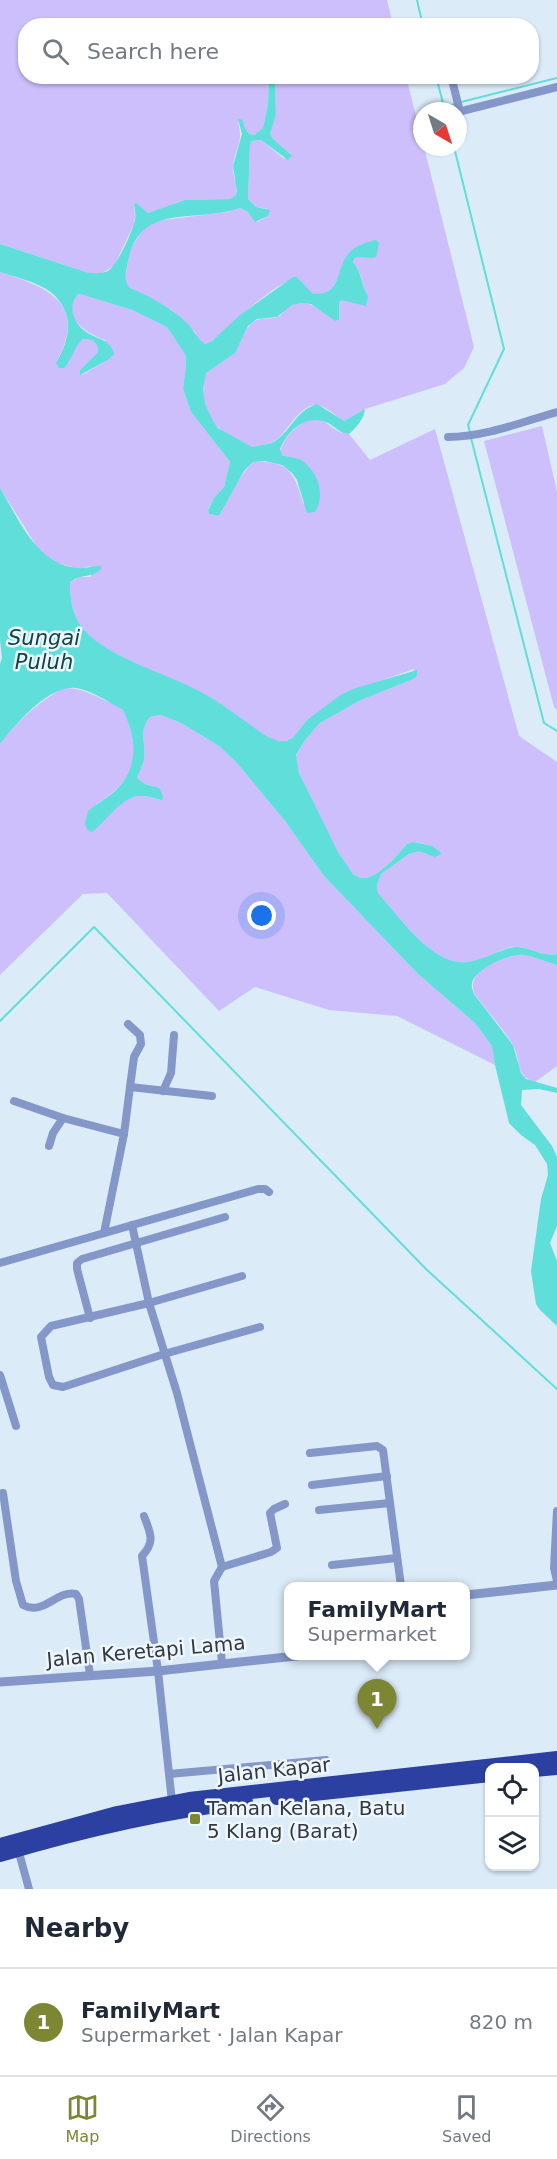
<!DOCTYPE html>
<meta charset="utf-8">
<style>
body{margin:0;font-family:"DejaVu Sans",sans-serif;background:#f6f6f7;color:#1f2937}
.controls{position:absolute;right:18px;bottom:18px;display:grid;overflow:hidden;border-radius:12px;box-shadow:0 2px 4px #0004}
.controls button{width:54px;height:54px;display:grid;place-items:center;padding:0;border:0;border-bottom:2px solid #e0e1e3;background:#fff;color:#1f2937;font:30px sans-serif}
.compass{position:absolute;left:413px;top:102px;width:54px;height:54px;border-radius:50%;background:#fff;box-shadow:0 2px 4px #0004;rotate:141deg}
.you{position:absolute;left:262px;top:916px;width:21px;height:21px;margin:-15px;border:4px solid #fff;border-radius:50%;background:#1a73e8;box-shadow:0 0 0 9px #1a73e833}
.badge{display:grid;place-items:center;width:39px;height:39px;border-radius:50%;background:#7d8633;color:#fff;font-size:20px;font-weight:700}
.pin{position:absolute;translate:-50% -50px;filter:drop-shadow(0 2px 3px #0008)}
.pin::after{content:'';position:absolute;top:32px;width:21px;height:18px;background:inherit;clip-path:polygon(0 0,100% 0,50% 100%)}
.popup{position:absolute;left:284px;top:1582px;width:186px;height:78px;box-sizing:border-box;display:grid;place-content:center;border-radius:12px;background:#fff;filter:drop-shadow(0 2px 4px #0005);font-size:20px;white-space:nowrap;color:#747a83}
.popup b{font-size:22px;color:#1f2937}
.popup::after{content:'';position:absolute;left:50%;top:100%;margin-left:-12px;border:12px solid transparent;border-top-color:#fff}
.list{margin:0;padding:0;list-style:none}
h2{display:flex;justify-content:space-between;align-items:center;height:78px;margin:0;padding:0 24px;font-size:26px}
h2 small{font-size:20px;font-weight:400;color:#747a83}
.list li{display:grid;grid-template-columns:39px 1fr auto;gap:18px;align-items:center;box-sizing:border-box;height:108px;padding:0 24px;border-top:2px solid #e0e1e3}
.list b{display:block;font-size:22px;white-space:nowrap}
.list p{margin:0;font-size:20px;white-space:nowrap;color:#747a83}
.list em{font-size:20px;font-style:normal;color:#747a83}
.icon{flex:none;width:33px;height:33px;fill:none;stroke:currentColor;stroke-width:2;stroke-linecap:round;stroke-linejoin:round}
.map{position:relative;flex:none;width:557px;height:1889px;overflow:hidden}
.search{position:absolute;background:#fff;box-shadow:0 2px 4px #0004;left:18px;right:18px;top:18px;height:66px;display:flex;align-items:center;gap:15px;box-sizing:border-box;padding:0 21px;border-radius:24px;color:#747a83;font-size:22px}
.sheet{height:186px;background:#fff}
nav{display:flex;justify-content:space-around;align-items:center;box-sizing:border-box;height:84px;border-top:2px solid #e0e1e3;background:#fff;font-size:16px;color:#747a83}
nav a{display:grid;justify-items:center;gap:3px}
nav .on{color:#7d8633}
.map>svg:first-child{display:block}
.green{fill:#ccbffb}
.water{fill:#60deda}
.lines{fill:none;stroke-linecap:round;stroke-linejoin:round}
.stream{stroke:#60deda;stroke-width:2}
.minor{stroke:#8597c9;stroke-width:8}
.tertiary{stroke:#8597c9;stroke-width:9}
.trunk{stroke:#2c40a2;stroke-width:14}
.poi-dot{fill:#7d8633;stroke:#eef7ff;stroke-width:2}
.labels{text-anchor:middle;stroke-width:5;stroke-linejoin:round;paint-order:stroke}
.street-label{font-size:20px;fill:#33393e;stroke:#eef7ff}
.poi-label{font-size:20px;fill:#33393e;stroke:#eef7ff;text-anchor:start}
.water-label{font-size:21px;font-style:italic;fill:#0d4745;stroke:#eef7ff}
</style>
<div class="map">
<svg width="557" height="1889" viewBox="0 0 557 1889">
<rect width="100%" height="100%" fill="#dbebf8"/>
<g class="green">
<path d="M0 0H387L393 25 26 26V76L269 77 268 104 263 128 254 135 249 134 245 128 243 120 238 122C244 143 235 147 233 166 232 176 239 185 236 195L230 199 185 200 152 212 148 213 134 205 135 217 134 224 114 266 102 273H89L0 244Z"/>
<path d="M275 77H406L422 139V147H424L474 347 464 368 445 384 365 409 344 421C336 417 326 405 316 405 298 405 288 433 274 441 268 445 259 445 252 447 241 441 227 435 218 427 204 416 200 389 206 373 219 363 229 359 238 346 244 337 246 324 257 320 264 317 272 320 280 316 283 313 285 309 290 306 307 296 321 311 335 321L339 320V303L341 300 345 299 362 305 368 296C361 285 363 272 353 263L355 258 358 256 372 258 379 243 342 265C337 282 333 295 313 295L297 277C278 284 258 301 242 314 229 324 221 339 205 344L198 340 195 332 172 310 130 288 126 284 125 279 130 250 142 230 155 221 227 212 240 208 248 212 257 222 268 216V209L256 207 248 199 250 145 252 141 261 140 283 158 290 159V153L276 143 270 134 276 115Z"/>
<path d="M0 272C50 288 88 304 56 363H69L76 345 83 339 92 340 97 345 98 352 80 370 82 375 108 360 105 340C87 333 60 318 77 295L80 294 132 310 167 327 186 356V364L183 389 191 412 230 462 224 487 214 498 208 509 209 514 219 516C230 497 238 477 253 462 290 459 295 475 304 506L298 459 282 455 280 452C282 442 289 434 296 428 324 405 327 433 349 434L370 460 435 429 519 736 557 762V954C541 957 527 945 511 947 498 950 483 961 467 962 432 966 399 916 378 893L377 885 381 874 409 854 432 846 415 842 407 844 392 861 376 874 367 878H360L353 874 338 852 317 812 299 773 296 756 306 739 320 723 361 700 411 680 414 669 377 682 307 720 294 738 286 741H279L267 737C245 722 223 703 198 691 166 674 98 655 79 623 72 612 70 597 70 583L79 577H91V566L79 569 65 565 53 562 41 553 0 488Z"/>
<path d="M542 426 557 492V710L554 707 484 441Z"/>
<path d="M63 688C79 688 84 691 98 697 105 701 117 704 123 710 127 715 130 726 131 732 139 766 126 787 96 804V829C106 816 126 794 143 796 149 796 156 799 162 800L153 786 145 784 137 778C139 772 143 766 144 759 147 742 137 733 150 717L161 715 181 723 219 746 236 762 285 821 324 876 418 974 475 1023 492 1046 495 1065 397 1016 329 1010 255 987 219 1011 107 893 83 894 0 975V744C19 720 36 704 63 688Z"/>
<path d="M522 954 557 965V1066L535 1082C514 1076 522 1059 512 1043 501 1026 486 1010 474 993 466 968 503 958 522 954Z"/>
</g>
<g class="water">
<path d="M269 77H275L276 115 270 134C275 144 286 148 292 156L288 160 261 140 252 141 250 145 248 199 256 207 270 210 268 216 255 222 248 212 240 208C195 224 139 201 128 262 126 272 123 280 130 288 151 297 170 307 187 323 194 330 197 339 205 344L212 341 240 315 293 277H297L313 294C344 295 334 268 350 252 356 245 368 242 376 240L379 243 376 257C369 260 361 255 355 258L353 262C362 272 361 285 368 296L366 306 341 300 339 303V320L335 321 311 304 301 303 292 305 277 317 257 319 248 326 235 353 206 373 203 389 205 404 213 421 218 428 252 447C259 445 269 445 275 441 292 430 295 411 317 404L344 421 365 409C364 419 356 428 349 434 340 434 336 427 328 423 307 413 288 430 280 449L282 455C288 457 296 457 301 460 318 471 326 495 315 512L307 513 297 480 292 473 282 465 265 461 253 462 244 471 219 516 209 514 208 510 214 498 224 487 230 462 191 412 183 389 186 364V356L167 327 132 310 80 294 77 295C67 308 74 325 88 333 99 340 110 339 114 354L108 360 80 375V370L98 352 97 345 92 340 83 339C73 347 73 360 64 368H59L56 363C70 339 75 315 53 294 41 283 15 277 0 272V244L89 273C95 273 102 274 108 271 117 266 133 230 135 220 136 215 135 210 134 205L136 203 148 213 185 200 230 199 236 195 237 191 233 166 242 134 238 119 243 120 245 128 249 134 254 135 263 128 268 104Z"/>
<path d="M0 488C19 519 36 564 77 568 84 569 93 566 100 566L102 568C93 579 79 573 70 583 70 597 72 612 79 623 98 655 166 673 199 691 223 703 245 722 268 737L279 741H286L293 738 307 720 342 694 356 688 417 670V676L411 680 361 700 320 723 306 739 296 755 299 773 338 852 353 874 360 878H367L376 874 392 861 407 844 414 842 432 846 440 852 441 854 435 857 419 851 409 854 381 874 377 885 378 893C399 916 432 966 467 962 483 961 504 947 516 947 530 947 543 957 557 954V965C546 962 535 957 524 955 511 953 473 969 472 984 471 987 473 991 474 994L513 1045 521 1073 526 1079 557 1088V1093L539 1089 522 1090 521 1105 552 1146 557 1157V1226L550 1243 557 1261V1326L540 1310 536 1304 531 1271 541 1199 548 1175 547 1164 535 1145 521 1135 509 1123 495 1065 492 1046 475 1023 418 974 324 876 285 821 236 762 219 746 181 723 161 715 150 717C137 733 147 742 144 759 143 766 139 772 137 778L145 784 159 788 163 796 162 800C156 799 149 796 143 796 122 794 107 821 92 832L87 829 85 823 88 811C96 804 106 799 114 792 139 769 137 739 123 710 111 703 90 690 76 688 49 684 15 725 0 744V664L2 658 0 640Z"/>
</g>
<g class="lines">
<g class="stream">
<path d="M417 0 423 26"/>
<path d="M436 76 445 111"/>
<path d="M461 102 557 78"/>
<path d="M443 107 455 104"/>
<path d="M454 147 504 349 468 425 470 432"/>
<path d="M471 438 544 723 557 731"/>
<path d="M0 1021 94 927 426 1269 557 1389"/>
</g>
<g class="minor">
<path d="M451 76 460 112"/>
<path d="M458 112 557 87"/>
<path d="M448 437C485 437 522 422 557 412"/>
<path d="M128 1024 140 1035 141 1044 134 1057 130 1087"/>
<path d="M163 1091 171 1073 174 1035"/>
<path d="M14 1101 63 1118"/>
<path d="M49 1146 53 1133 63 1118 124 1134"/>
<path d="M132 1225 149 1303 177 1393 222 1567 214 1581 222 1663"/>
<path d="M104 1233 124 1134 130 1087 212 1096"/>
<path d="M0 1263 258 1189H265L269 1192"/>
<path d="M242 1276 149 1303 51 1326 41 1337 49 1377 53 1385 63 1387 164 1354 260 1327"/>
<path d="M90 1318 77 1269V1263L82 1259 225 1217"/>
<path d="M0 1375 16 1426"/>
<path d="M310 1453 377 1446 383 1450 401 1586"/>
<path d="M312 1485 387 1476"/>
<path d="M3 1493 16 1581 23 1605C44 1616 56 1590 76 1594L79 1599 90 1675"/>
<path d="M319 1510 390 1503"/>
<path d="M557 1511 554 1568 557 1581"/>
<path d="M144 1516C150 1533 156 1541 142 1556L158 1671 172 1802"/>
<path d="M332 1565 397 1558"/>
<path d="M222 1567 271 1552 277 1548 270 1513 274 1509 285 1504"/>
<path d="M169 1774 326 1760"/>
<path d="M18 1849 29 1889"/>
</g>
<g class="tertiary">
<path d="M466 1595 557 1585"/>
<path d="M0 1682 158 1671 296 1656"/>
</g>
<g class="trunk">
<path d="M534 1770 557 1768"/>
<path d="M277 1798 490 1775"/>
<path d="M0 1845 117 1813 189 1799 557 1758"/>
<path d="M0 1855C81 1831 162 1812 246 1802"/>
</g>
</g>
<rect class="poi-dot" x="189" y="1813" width="12" height="12" rx="3"/>
<g class="labels">
<g class="street-label">
<text transform="translate(146 1651) rotate(-5)" y="7">Jalan Keretapi Lama</text>
<text transform="translate(274 1770) rotate(-6)" y="7">Jalan Kapar</text>
</g>
<g class="poi-label">
<text x="207" y="1815">Taman Kelana, Batu<tspan x="207" dy="23">5 Klang (Barat)</tspan></text>
</g>
<g class="water-label">
<text x="44" y="645">Sungai<tspan x="44" dy="24">Puluh</tspan></text>
</g>
</g>
</svg>
<div class="controls">
<button><svg class="icon" aria-label="locate" viewBox="0 0 24 24"><circle cx="12" cy="12" r="6"/><path d="M12 2v4M12 18v4M2 12h4M18 12h4"/></svg></button>
<button><svg class="icon" aria-label="layers" viewBox="0 0 24 24"><path d="M12 4l9 5-9 5-9-5zM3 14l9 5 9-5"/></svg></button>
</div>
<svg class="compass" viewBox="-18 -18 36 36"><path d="M0-13l5 13h-10z" fill="#e53935"/><path d="M0 13l5-13h-10z" fill="#747a83"/></svg>
<div class="you"></div>
<div class="pin badge" style="left:377px;top:1729px">1</div>
<div class="popup"><b>FamilyMart</b>Supermarket</div>
<div class="search"><svg class="icon" aria-label="search" viewBox="0 0 24 24"><circle cx="10" cy="10" r="6"/><path d="M15 15l6 6"/></svg>Search here</div>
</div>
<section class="sheet">
<h2>Nearby<small></small></h2>
<ul class="list">
<li><span class="badge">1</span><div><b>FamilyMart</b><p>Supermarket · Jalan Kapar</p></div><em>820 m</em></li>
</ul>
</section>
<nav>
<a class="on"><svg class="icon" aria-label="map" viewBox="0 0 24 24"><path d="M3 6l6-2 6 2 6-2v14l-6 2-6-2-6 2zM9 4v14M15 6v14"/></svg>Map</a>
<a><svg class="icon" aria-label="directions" viewBox="0 0 24 24"><path d="M12 3l9 9-9 9-9-9zM9 14v-3h6M13 9l2 2-2 2"/></svg>Directions</a>
<a><svg class="icon" aria-label="saved" viewBox="0 0 24 24"><path d="M7 4h10v16l-5-4-5 4z"/></svg>Saved</a>
</nav>
